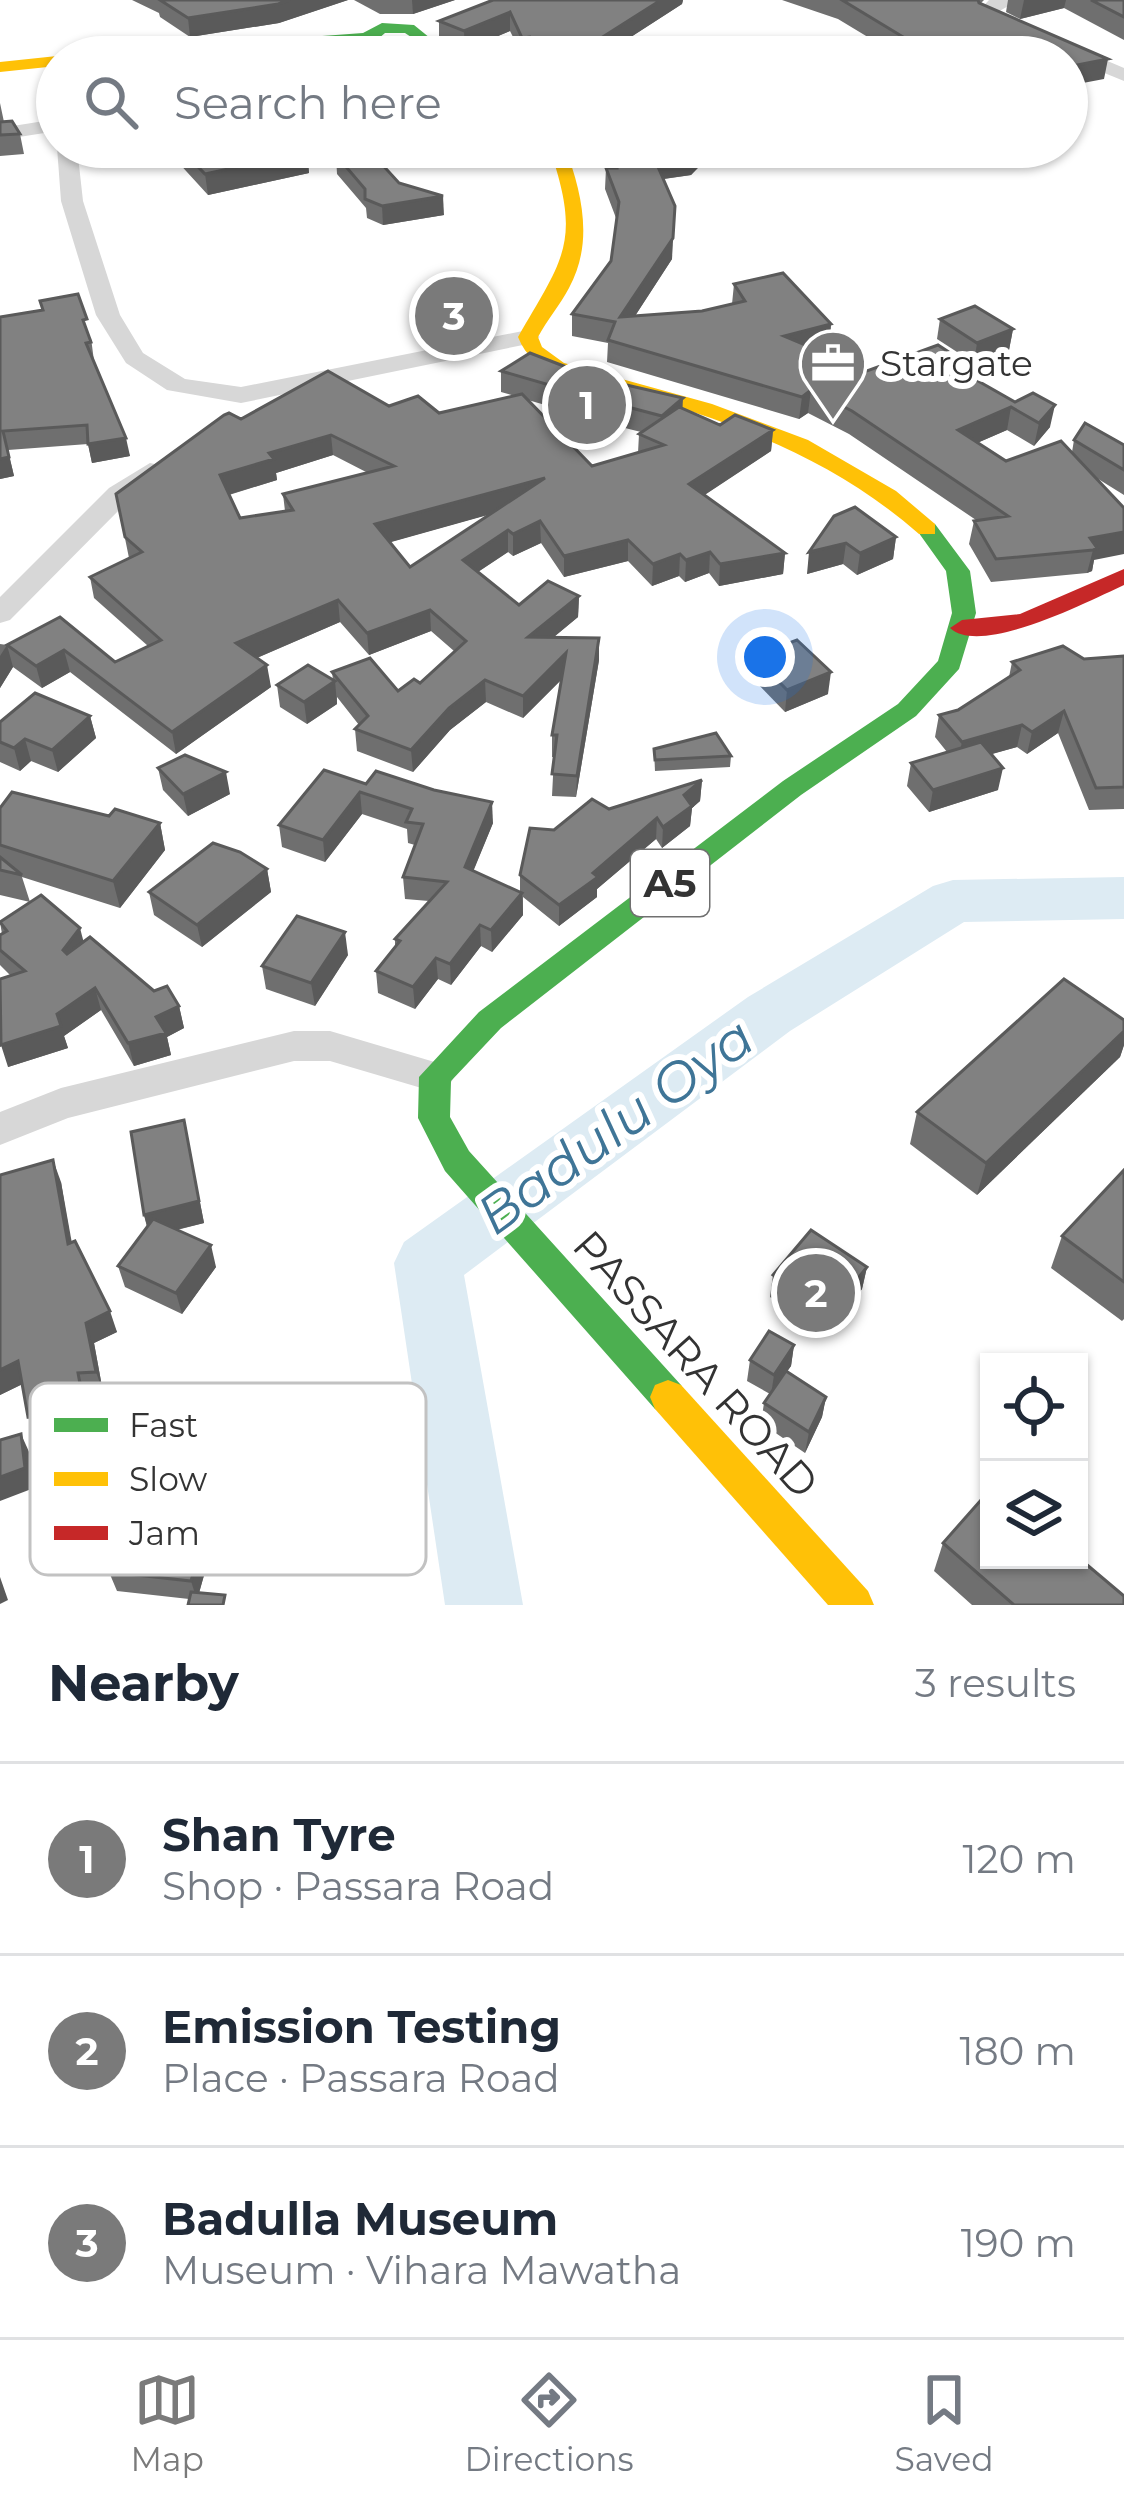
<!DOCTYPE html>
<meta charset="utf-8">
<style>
body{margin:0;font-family:Montserrat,sans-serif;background:#f6f6f7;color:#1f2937}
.controls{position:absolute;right:36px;bottom:36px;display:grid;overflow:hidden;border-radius:0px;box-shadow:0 3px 9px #0004}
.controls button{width:108px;height:108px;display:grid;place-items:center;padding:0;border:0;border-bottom:3px solid #e0e1e3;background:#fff;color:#1f2937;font:60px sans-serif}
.you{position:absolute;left:765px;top:657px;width:42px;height:42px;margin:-30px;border:9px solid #fff;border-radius:50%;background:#1a73e8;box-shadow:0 0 0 18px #1a73e833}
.badge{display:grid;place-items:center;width:78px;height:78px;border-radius:50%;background:#7a7a7a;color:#fff;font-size:39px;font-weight:700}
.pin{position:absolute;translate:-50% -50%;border:6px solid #fff;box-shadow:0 3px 12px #0006}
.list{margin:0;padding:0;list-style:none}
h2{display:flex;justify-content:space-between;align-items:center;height:156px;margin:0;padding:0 48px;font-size:51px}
h2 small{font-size:39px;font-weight:400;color:#747a83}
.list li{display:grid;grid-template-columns:78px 1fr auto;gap:36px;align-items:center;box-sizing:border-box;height:192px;padding:0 48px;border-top:3px solid #e0e1e3}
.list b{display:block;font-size:45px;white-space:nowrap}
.list p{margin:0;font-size:39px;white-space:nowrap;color:#747a83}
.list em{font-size:39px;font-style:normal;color:#747a83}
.icon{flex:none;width:66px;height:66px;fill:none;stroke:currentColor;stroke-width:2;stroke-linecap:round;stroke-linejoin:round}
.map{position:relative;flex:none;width:1124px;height:1605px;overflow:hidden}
.search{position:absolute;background:#fff;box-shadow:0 3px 9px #0004;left:36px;right:36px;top:36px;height:132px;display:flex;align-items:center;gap:30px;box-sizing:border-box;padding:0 42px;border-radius:66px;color:#747a83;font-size:45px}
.sheet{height:732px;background:#fff}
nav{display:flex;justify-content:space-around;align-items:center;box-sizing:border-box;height:168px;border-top:3px solid #e0e1e3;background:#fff;font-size:33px;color:#747a83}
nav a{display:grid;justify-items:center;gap:6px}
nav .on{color:#7a7a7a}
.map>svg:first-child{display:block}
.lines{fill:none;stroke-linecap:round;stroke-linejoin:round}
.river{fill:#ddebf3;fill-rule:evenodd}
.street{fill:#d7d7d7;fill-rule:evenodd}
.fast{fill:#4caf50;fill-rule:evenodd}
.slow{fill:#ffc107;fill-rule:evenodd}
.jam{fill:#c62828;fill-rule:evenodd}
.wall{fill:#6f6f6f;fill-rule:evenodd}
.shaded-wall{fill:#5a5a5a}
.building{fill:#818181;stroke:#5a5a5a;stroke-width:3;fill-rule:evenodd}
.labels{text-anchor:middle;stroke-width:12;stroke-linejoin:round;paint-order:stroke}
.far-poi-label{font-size:36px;fill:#333;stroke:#fff;text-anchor:start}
.shield{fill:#fff;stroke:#707070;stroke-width:3}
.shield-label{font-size:39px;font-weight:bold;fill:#333}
.street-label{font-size:42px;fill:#333;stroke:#fff}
.near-water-label{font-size:54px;font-style:italic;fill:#3f7597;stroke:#fff}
.key{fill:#fff;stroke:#c2c2c2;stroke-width:3}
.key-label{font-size:33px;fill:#333}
</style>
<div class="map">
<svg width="1124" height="1605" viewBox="0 0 1124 1605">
<rect width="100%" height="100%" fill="#fff"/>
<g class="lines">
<path class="river" d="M1124 877V919L964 922 790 1031 464 1275 523 1605H445L394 1263 404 1242 748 997 933 886 953 880Z"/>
<g class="street">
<path d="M989 0H1019L996 13 1025 25V33H1011L978 19 975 15Z"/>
<path d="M1058 46H1072L1124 68V81L1058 54Z"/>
<path d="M57 119V131L0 140V128Z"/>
<path d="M57 147H77L83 201 120 315 143 353 185 379 241 387 528 330 540 337 528 344 241 403 167 390 126 363 96 315 61 201Z"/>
<path d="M150 463 159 465 163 471 129 500 10 620 0 623V597L109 488Z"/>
<path d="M294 1031H330L448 1066 454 1077 448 1088 435 1092 330 1061H294L68 1118 0 1145V1112L61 1088Z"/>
</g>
<g class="fast">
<path d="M382 23 414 25 430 38 401 52 366 46 363 42 165 57H96L104 52 363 33ZM385 33H405L411 37 399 42 378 39Z"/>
<path d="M927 522 935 524 970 571 976 613 959 669 916 716 801 795 501 1028 451 1081 450 1117 469 1151 681 1385 686 1397 681 1409 668 1414 655 1409 445 1171 418 1118 419 1077 479 1012 783 781 898 704 938 661 952 613 946 571 916 529Z"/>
</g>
<g class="slow">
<path d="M57 56V66L0 72V62Z"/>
<path d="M549 147H565C582 193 594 242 569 288 560 305 547 320 538 337L542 347 564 363 712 404 808 440 896 491 935 524V534H919C831 457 731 421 620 390 584 381 533 377 518 337 564 257 582 242 549 147Z"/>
<path d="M668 1380 681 1385 868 1591 874 1605H828L655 1409 650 1397 655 1385Z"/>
</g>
<path class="jam" d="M1124 569V585C1089 601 981 657 950 628L962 620 1020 614Z"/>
</g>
<g class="wall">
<path d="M132 0H348L279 23 190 37 160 17 159 13Z"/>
<path d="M354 0H455L413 14H380Z"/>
<path d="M493 0H683L682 4 612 49 648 57H523L510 31 465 50 439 40V21Z"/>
<path d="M782 0H984L980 4 1104 79 1067 57H868V52L886 48 838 19Z"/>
<path d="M1008 0H1124V40L1064 8 1020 19 1006 12Z"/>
<path d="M0 103 4 122 20 134 24 154 0 156Z"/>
<path d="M152 147H303L307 152 309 173 208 195 176 160 163 163Z"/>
<path d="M612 147H718L691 175 664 179 672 259 635 316 702 311 732 304 734 284 831 324 829 346 816 349 867 371 961 360 959 370 1050 427 1034 446 1007 430 977 443 1006 461 1072 452 1074 440 1124 445V495L1095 477 1094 560 1092 571 1087 573 991 582 969 544 974 521 976 520 849 434 808 413 799 419 607 362 608 343 572 336V314L611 261 616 218 605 189 606 168H614Z"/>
<path d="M336 155 399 183 444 215 383 225 367 218 366 208 337 174Z"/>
<path d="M0 317 91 338 94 361 130 456 92 463 88 444 8 450 14 476 0 479Z"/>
<path d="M940 319 1013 329 1009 350 974 363 937 339Z"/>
<path d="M501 371 592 377 683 408 720 425 773 430 771 451 704 495 785 553 783 574 719 586 709 573 685 582 679 576 652 586 628 561 564 577 541 543 513 556 508 552 478 572 519 605 579 596 578 617 554 637 599 638V660L576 797 552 796 554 757H552V735L561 680 523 718 486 702 450 730 413 772 357 751 355 729 359 725 337 697V704L307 724 280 707 277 685 333 680 332 672 398 691 420 683 454 651 431 631 369 655 340 622 257 658 271 687 176 754 70 672 42 688 13 667 0 688V644L7 645 60 617 115 662 148 646 94 598 90 577 129 558 116 494 241 419 389 406 439 413 515 396 501 392ZM528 400 576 414 570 432V443ZM601 422 641 432 639 434 638 453 592 466 575 448ZM333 455 368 473 283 494 285 511 240 518 229 495 277 480 276 473ZM490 514 410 567 390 542Z"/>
<path d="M834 516 896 537 893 559 857 575 843 564 807 574Z"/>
<path d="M754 656 828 694 785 712 752 678Z"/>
<path d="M1124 656V809L1089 810 1058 733 1027 754 1017 747 991 754 998 790 929 812 907 786 911 763 947 752 935 737 939 715 958 710 1009 677 1012 662Z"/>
<path d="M90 716 96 738 58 772 31 761 20 771 0 762V722Z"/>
<path d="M654 749 731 756 730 767 655 771Z"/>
<path d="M158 768 230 794 188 816 163 790Z"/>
<path d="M324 770 493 823 473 871 520 892V875L554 830 609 809 702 780 700 801 692 808 690 826 662 848 656 839 597 889V897L559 926 523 897V915L492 952 481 946 451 985 438 979 415 1009 378 993 376 971 395 947V939L429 901 405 899 403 877 415 845 408 843 407 829 362 814 325 862 282 847 279 825Z"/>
<path d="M0 808 109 816 160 823 165 850 120 908 22 877 30 902 0 895Z"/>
<path d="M267 869 271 892 202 947 154 915 149 892Z"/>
<path d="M0 922 84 941 154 991 179 1006 184 1028 167 1037 171 1055 134 1066 101 1010 64 1036 68 1048 8 1067 11 976 0 965V935L2 934Z"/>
<path d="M348 955 315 1006 266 989 262 966Z"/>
<path d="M1124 1020V1045L1120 1057 977 1195 910 1144 917 1112Z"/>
<path d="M184 1120 204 1223 177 1230 216 1267 182 1314 125 1287 118 1266 147 1227 144 1215Z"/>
<path d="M1124 1170V1319L1122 1321 1051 1268 1062 1236Z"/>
<path d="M0 1175 61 1182 71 1243 117 1332 94 1343 103 1392 86 1394 91 1420 37 1438 28 1417 22 1384 0 1395Z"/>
<path d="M867 1267 862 1289 825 1335 770 1297 773 1275Z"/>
<path d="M794 1345 791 1366 787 1371 826 1397 822 1417 805 1453 761 1423 764 1403 770 1394 747 1381 750 1360Z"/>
<path d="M200 1440 292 1454 297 1474 294 1495 229 1487 199 1593 189 1599 117 1591 109 1572 183 1496Z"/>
<path d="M943 1543 1124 1605H972L934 1571Z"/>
</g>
<g class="shaded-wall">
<path d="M290 0H348L279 23 190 37 188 18Z"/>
<path d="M412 0H455L413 14Z"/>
<path d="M661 0H683L682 4 600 57 590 45Z"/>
<path d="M1024 0H1066L1064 8 1020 19Z"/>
<path d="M510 12V31L465 50 464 31Z"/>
<path d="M1108 59 1104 79 1067 86V67Z"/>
<path d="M160 147H174L176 160 163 163Z"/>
<path d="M699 147H718L691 175 655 180V160Z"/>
<path d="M307 152 309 173 208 195 205 174Z"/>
<path d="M443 196 444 215 383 225 382 206Z"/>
<path d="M675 206 672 259 620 339V317Z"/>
<path d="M831 324 829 346 782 358 784 336Z"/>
<path d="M1013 329 1009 350 974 363 977 343Z"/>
<path d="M811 390 808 413 799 419 802 397Z"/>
<path d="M683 398 682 419 661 437 662 416Z"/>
<path d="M601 400V422L570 454V432Z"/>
<path d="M1055 405 1050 427 1034 446 1039 423Z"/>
<path d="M1011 407 1007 430 954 453 958 430Z"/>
<path d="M773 430 771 451 688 506 689 484Z"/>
<path d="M3 431 14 476 0 479V459Z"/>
<path d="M331 435 333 455 276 473 277 480 224 496 220 475 269 453Z"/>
<path d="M126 438 130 456 92 463 88 444Z"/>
<path d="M545 478V499L377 546 375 524Z"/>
<path d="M540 521 541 543 513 556V534Z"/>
<path d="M508 530V552L464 581 463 560Z"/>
<path d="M1124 532V554L1094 560 1092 571 1087 573 1093 550 1090 538Z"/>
<path d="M896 537 893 559 857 575 860 553Z"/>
<path d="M628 540V561L564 577V556Z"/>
<path d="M846 543 843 564 807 574 809 552Z"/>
<path d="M710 552 709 573 685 582 686 560Z"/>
<path d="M785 553 783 574 719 586 720 564Z"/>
<path d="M680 554 679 576 652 586 653 564Z"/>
<path d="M579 596 578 617 528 658V637Z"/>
<path d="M338 600 340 622 240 665 236 643Z"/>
<path d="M430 610 431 631 369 655 367 633Z"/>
<path d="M599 638V660L576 797 577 776Z"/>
<path d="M7 645 13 667 0 688V656Z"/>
<path d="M64 650 70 672 42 688 36 666Z"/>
<path d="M566 653V675L523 718V696Z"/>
<path d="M267 665 271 687 176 754 172 732Z"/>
<path d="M831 672 828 694 785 712 787 690Z"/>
<path d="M485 680 486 702 450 730 413 772 411 750 449 708Z"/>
<path d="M335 681 337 704 307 724 304 702Z"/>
<path d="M1064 711 1058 733 1027 754 1032 732Z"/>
<path d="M90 716 96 738 58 772 52 750Z"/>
<path d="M1022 725 1017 747 957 764 962 742Z"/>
<path d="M25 739 31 761 20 771 14 748Z"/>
<path d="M1003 768 998 790 929 812 933 790Z"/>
<path d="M226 772 230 794 188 816 183 794Z"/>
<path d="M702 780 700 801 692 808 690 826 662 848 663 827 684 795Z"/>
<path d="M360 792 362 814 325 862 323 840Z"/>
<path d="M492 802 493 823 466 889 465 867Z"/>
<path d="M657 818 656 839 597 889V897L559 926V905L593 873Z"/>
<path d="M160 823 165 850 120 908 113 881Z"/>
<path d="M267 869 271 892 202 947 197 925Z"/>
<path d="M522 893 523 915 492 952 491 930Z"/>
<path d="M480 925 481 946 451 985 450 964Z"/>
<path d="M80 928 86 951 69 972 63 950Z"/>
<path d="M345 932 348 955 315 1006 311 983Z"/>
<path d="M436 958 438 979 415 1009 413 987Z"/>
<path d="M95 988 101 1010 64 1036 68 1048 8 1067 1 1045 57 1014Z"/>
<path d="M179 1006 184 1028 167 1037 171 1055 134 1066 128 1043 156 1017Z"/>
<path d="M1124 1031V1045L1120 1057 977 1195 986 1163Z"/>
<path d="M184 1120 204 1223 150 1236 144 1215Z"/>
<path d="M53 1160 61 1182 76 1266 68 1244Z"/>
<path d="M211 1245 216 1267 182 1314 176 1293Z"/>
<path d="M867 1267 862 1289 825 1335 829 1314Z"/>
<path d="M110 1311 117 1332 94 1343 103 1392 96 1372 86 1323Z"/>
<path d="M794 1345 791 1366 771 1395 774 1375Z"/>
<path d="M18 1361 27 1382 0 1395V1370Z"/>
<path d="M78 1373 86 1394 91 1420 37 1438 28 1417Z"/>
<path d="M826 1397 822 1417 805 1453 809 1432Z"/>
<path d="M21 1434 30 1454 34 1488 0 1501V1477Z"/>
<path d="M292 1454 297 1474 294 1495 289 1475Z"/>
<path d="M224 1467 229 1487 197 1600 191 1581Z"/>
<path d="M0 1577 8 1600 0 1604Z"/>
</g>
<g class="building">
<path d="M160 0H290L278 4 188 18Z"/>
<path d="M493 0H661L590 45 648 57H545L530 37 522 38 510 12 464 31 439 21Z"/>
<path d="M842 0H978L979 3 1108 59 1067 67V57H875L868 52 913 43Z"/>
<path d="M1091 0H1124V17Z"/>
<path d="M12 121 20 134 0 135V122Z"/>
<path d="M179 147H303L307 152 205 174Z"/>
<path d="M615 147H699L692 155 655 160 675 206 673 238 620 317 702 311 745 301 734 284 783 273 831 324 784 336 867 371 938 345 961 360 950 365 1015 402 1033 393 1055 405 1039 423 1011 407 958 430 1006 461 1061 441 1124 508V532L1090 538 1097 548 1093 550 996 559 974 521 1008 516 852 411 811 390 802 397 608 340 615 322 572 314 611 261 619 202 606 168H617Z"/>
<path d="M368 149 399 183 443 196 382 206 365 199V189L336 155Z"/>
<path d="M78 294 87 319 83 320 91 342 86 343 126 438 88 444 87 425 3 431 9 457 0 459V317L43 310 40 301Z"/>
<path d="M975 306 1013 329 977 343 940 319Z"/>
<path d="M530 353 592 377 683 398 662 416 601 400 570 432 584 395 501 371Z"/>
<path d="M328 371 389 406 418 396 439 413 522 394 592 466 664 445 639 434 679 407 720 425 735 415 773 430 689 484 785 553 720 564 710 552 686 560 680 554 653 564 628 540 564 556 540 521 513 534 508 530 463 560 519 605 548 581 579 596 528 637 599 638 577 776 552 774 557 735H552L566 653 523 696 485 680 449 708 411 750 355 729 368 716 332 672 370 658 398 691 414 679 420 683 466 641 430 610 367 633 338 600 236 643 267 665 172 732 64 650 36 666 7 645 60 617 115 662 161 640 90 577 142 552 125 537 116 494 224 415 229 413 241 419ZM331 435 394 466 283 494 293 510 240 518 220 475 274 459 269 453ZM545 478 410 567 375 524Z"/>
<path d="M1085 423 1124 445V470L1074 440Z"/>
<path d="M855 507 896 537 860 553 846 543 809 552 834 516Z"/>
<path d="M797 640 831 672 787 690 754 656Z"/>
<path d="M1063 646 1084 659 1124 656V787L1096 788 1064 711 1032 732 1022 725 962 742 939 715 958 710 1020 670 1012 662Z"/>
<path d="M308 665 335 681 304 702 277 685Z"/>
<path d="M35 693 90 716 52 750 25 739 14 748 0 742V722Z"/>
<path d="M716 733 731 756 655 760 654 749Z"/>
<path d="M981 742 1003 768 933 790 911 763Z"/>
<path d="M185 755 226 772 183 794 158 768Z"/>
<path d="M324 770 366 784 376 771 434 790 492 802 465 867 522 893 491 930 480 925 450 964 436 958 413 987 376 971 400 941 395 939 447 882 403 877 423 824 406 822 412 809 360 792 323 840 279 825Z"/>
<path d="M702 780 684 795 692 806 663 827 657 818 593 873 598 877 559 905 520 875 530 828 554 830 592 799 609 809Z"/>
<path d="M12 792 109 816 115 809 160 823 113 881 0 845V808Z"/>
<path d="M213 843 240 852 267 869 197 925 149 892Z"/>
<path d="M0 857 22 875 0 870Z"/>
<path d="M41 895 80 928 63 950 67 954 90 937 154 991 167 986 179 1006 156 1017 166 1033 128 1043 95 988 57 1014 61 1026 1 1045 0 979 25 971 0 950V935L7 931 0 922Z"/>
<path d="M297 916 345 932 311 983 262 966Z"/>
<path d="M1064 979 1124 1020V1031L986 1163 917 1112Z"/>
<path d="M184 1120 199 1201 144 1215 131 1132Z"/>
<path d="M53 1160 68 1244 75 1241 110 1311 86 1323 96 1372 78 1373 83 1400 28 1417 18 1361 0 1370V1175Z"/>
<path d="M1124 1170V1282L1062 1236Z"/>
<path d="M153 1219 211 1245 176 1293 118 1266Z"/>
<path d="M811 1230 867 1267 829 1314 773 1275Z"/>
<path d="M769 1331 794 1345 774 1375 750 1360Z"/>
<path d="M786 1371 826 1397 809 1432 764 1403Z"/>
<path d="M21 1434 25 1468 0 1477V1440Z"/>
<path d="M200 1440 292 1454 289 1475 224 1467 191 1581 109 1572 132 1489 183 1496Z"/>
<path d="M989 1491V1560H1079V1558L1124 1596V1605H1014L943 1543Z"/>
<path d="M191 1592 225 1595 223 1605H188Z"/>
</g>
<defs>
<symbol id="office-pin" viewBox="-11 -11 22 30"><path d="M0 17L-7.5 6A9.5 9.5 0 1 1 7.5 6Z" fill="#7a7a7a" stroke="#fff"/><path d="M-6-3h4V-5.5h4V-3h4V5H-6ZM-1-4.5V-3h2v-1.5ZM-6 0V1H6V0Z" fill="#fff"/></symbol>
</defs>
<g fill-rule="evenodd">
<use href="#office-pin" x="795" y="325" width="76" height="104"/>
</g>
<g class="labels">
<g class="far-poi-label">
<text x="880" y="376">Stargate</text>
</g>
<rect class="shield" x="631" y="850" width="78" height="66" rx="9"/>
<g class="shield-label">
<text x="670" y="897">A5</text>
</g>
<g class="street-label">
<text transform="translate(696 1364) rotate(48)" y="15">PASSARA ROAD</text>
</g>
<g class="near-water-label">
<text transform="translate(615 1126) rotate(-36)" y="19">Badulu Oya</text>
</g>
</g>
<rect x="30" y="1383" width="396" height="192" rx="18" class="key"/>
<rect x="54" y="1418" width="54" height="14" fill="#4caf50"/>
<rect x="54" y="1472" width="54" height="14" fill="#ffc107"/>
<rect x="54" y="1526" width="54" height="14" fill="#c62828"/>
<g class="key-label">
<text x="129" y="1437">Fast</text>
<text x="129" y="1491">Slow</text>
<text x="129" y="1545">Jam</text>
</g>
</svg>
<div class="controls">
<button><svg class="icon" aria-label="locate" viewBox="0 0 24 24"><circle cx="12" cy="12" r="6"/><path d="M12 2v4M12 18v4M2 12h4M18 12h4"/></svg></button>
<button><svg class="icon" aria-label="layers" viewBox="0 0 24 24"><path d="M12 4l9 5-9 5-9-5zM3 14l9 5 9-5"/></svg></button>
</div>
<div class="you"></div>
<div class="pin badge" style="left:587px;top:405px">1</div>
<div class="pin badge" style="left:816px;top:1293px">2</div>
<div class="pin badge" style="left:454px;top:316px">3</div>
<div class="search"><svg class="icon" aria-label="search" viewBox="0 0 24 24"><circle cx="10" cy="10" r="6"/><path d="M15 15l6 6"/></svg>Search here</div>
</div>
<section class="sheet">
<h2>Nearby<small>3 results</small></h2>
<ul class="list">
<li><span class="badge">1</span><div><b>Shan Tyre</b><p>Shop · Passara Road</p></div><em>120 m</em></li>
<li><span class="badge">2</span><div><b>Emission Testing</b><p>Place · Passara Road</p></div><em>180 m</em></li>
<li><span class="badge">3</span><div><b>Badulla Museum</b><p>Museum · Vihara Mawatha</p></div><em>190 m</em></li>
</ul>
</section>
<nav>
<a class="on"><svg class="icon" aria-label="map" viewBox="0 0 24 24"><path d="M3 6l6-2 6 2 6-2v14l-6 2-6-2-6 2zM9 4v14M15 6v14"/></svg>Map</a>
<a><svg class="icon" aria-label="directions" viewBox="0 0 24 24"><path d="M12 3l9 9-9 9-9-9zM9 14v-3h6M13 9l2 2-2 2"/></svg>Directions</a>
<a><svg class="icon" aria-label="saved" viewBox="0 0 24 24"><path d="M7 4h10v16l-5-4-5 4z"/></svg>Saved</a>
</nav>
